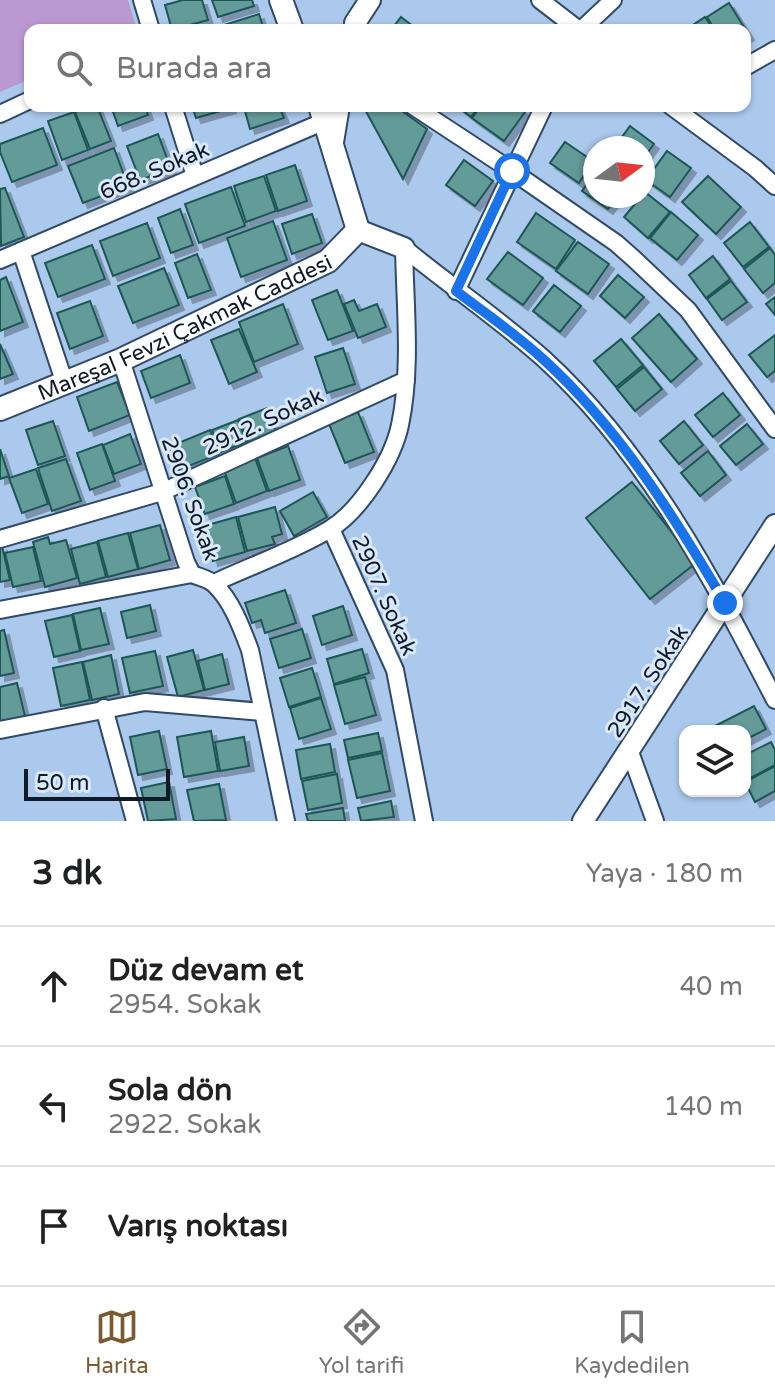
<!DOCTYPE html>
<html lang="tr">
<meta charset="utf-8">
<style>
body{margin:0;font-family:"Varela Round",sans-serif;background:#f2f2f2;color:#202124}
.controls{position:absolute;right:24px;bottom:24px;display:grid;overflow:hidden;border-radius:16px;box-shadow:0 2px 6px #0004}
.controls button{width:72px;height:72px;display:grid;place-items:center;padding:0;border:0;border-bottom:2px solid #e0e0e0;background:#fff;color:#202124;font:40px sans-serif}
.compass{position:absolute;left:583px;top:136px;width:72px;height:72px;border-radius:50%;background:#fff;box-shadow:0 2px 6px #0004;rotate:75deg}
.scale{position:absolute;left:24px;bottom:20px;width:146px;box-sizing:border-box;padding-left:8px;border:4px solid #0f1a26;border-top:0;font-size:22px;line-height:28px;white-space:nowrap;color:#0f1a26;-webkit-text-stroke:6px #d9e8fa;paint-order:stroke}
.stop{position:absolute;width:24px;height:24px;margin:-18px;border:6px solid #1a73e8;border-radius:50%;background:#fff}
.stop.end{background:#1a73e8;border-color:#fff;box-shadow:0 2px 8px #0008}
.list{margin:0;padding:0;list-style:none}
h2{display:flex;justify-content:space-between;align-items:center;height:104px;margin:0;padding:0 32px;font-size:34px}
h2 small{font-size:26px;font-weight:400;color:#757577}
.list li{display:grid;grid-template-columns:52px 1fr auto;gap:24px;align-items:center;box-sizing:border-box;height:120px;padding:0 32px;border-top:2px solid #e0e0e0}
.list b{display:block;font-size:30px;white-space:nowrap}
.list p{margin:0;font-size:26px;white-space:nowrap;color:#757577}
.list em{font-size:26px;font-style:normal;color:#757577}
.icon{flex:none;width:44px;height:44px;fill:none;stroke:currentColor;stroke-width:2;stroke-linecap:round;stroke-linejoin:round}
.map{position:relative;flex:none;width:775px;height:821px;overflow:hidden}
.search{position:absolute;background:#fff;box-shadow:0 2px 6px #0004;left:24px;right:24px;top:24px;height:88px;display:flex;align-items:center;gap:20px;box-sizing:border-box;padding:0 28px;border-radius:16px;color:#757577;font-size:30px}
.sheet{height:464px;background:#fff}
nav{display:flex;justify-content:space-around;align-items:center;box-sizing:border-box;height:112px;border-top:2px solid #e0e0e0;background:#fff;font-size:22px;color:#757577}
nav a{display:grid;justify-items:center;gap:4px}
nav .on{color:#7a5a30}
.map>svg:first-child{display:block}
.green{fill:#bc98d2}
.building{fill:#639b99;stroke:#1c5655;stroke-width:2;filter:url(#shadow)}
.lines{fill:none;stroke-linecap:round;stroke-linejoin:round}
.minor-casing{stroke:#304a67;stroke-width:20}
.tertiary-casing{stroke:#304a67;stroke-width:24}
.secondary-casing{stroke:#304a67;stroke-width:26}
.minor{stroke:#fff;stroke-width:16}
.tertiary{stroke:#fff;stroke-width:20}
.secondary{stroke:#fff;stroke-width:22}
.route{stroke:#1a73e8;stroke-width:10}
.labels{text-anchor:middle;stroke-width:6;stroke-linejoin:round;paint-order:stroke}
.street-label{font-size:22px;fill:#0f1a26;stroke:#d9e8fa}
</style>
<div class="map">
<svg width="775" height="821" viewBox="0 0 775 821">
<defs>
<filter id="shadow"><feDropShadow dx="5" dy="5" stdDeviation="0" flood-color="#0004"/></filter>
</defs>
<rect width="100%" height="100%" fill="#abc9ec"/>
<path class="green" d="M0 0H128L137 30H30V79L0 92Z"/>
<g class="building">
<path d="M183 0H202L208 20 172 30 165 5Z"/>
<path d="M212 0H252L254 6 218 17Z"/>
<path d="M729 3 749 35 745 38V30H715L707 17Z"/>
<path d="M259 14 264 30H219L218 27Z"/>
<path d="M401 17 418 30H391Z"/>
<path d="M705 17 714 30H688L687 29Z"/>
<path d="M90 106H97L111 141 90 149 75 112Z"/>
<path d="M111 106H145L148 115 118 126Z"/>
<path d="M192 106H230L231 108 196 118Z"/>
<path d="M261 106H279L284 118 250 129 245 111Z"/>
<path d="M363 106H395L427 129 403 179Z"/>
<path d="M457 106H479L471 117Z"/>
<path d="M481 106H517L525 112 504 141 472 118Z"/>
<path d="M74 112 88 150 62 160 48 121Z"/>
<path d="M630 126 654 144 643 159V148H614Z"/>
<path d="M43 128 57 165 12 182 0 152V144Z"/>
<path d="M158 134 171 169 140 180 127 146Z"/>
<path d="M565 142 593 161 579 183 550 163Z"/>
<path d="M114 148 128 186 83 203 68 166Z"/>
<path d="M667 151 691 168 670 197 646 180Z"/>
<path d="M464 160 493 181 475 206 446 185Z"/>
<path d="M295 165 307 201 278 211 266 175Z"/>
<path d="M595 173V196H617L608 209 582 191Z"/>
<path d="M264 176 276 211 246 222 234 186Z"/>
<path d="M708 176 741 207 716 234 682 202Z"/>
<path d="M231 187 245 226 199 243 185 204Z"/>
<path d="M5 188 24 237 1 246 0 189Z"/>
<path d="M645 192 670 212 648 238 624 217Z"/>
<path d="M180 209 193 245 171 253 158 218Z"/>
<path d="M671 212 698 235 677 260 650 238Z"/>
<path d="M536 213 575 240 556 269 517 242Z"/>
<path d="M312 214 322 243 292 254 282 224Z"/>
<path d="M273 221 287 260 241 277 227 238Z"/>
<path d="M750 222 769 247 743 267 724 243Z"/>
<path d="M147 223 160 258 113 276 100 241Z"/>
<path d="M578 242 609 264 588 294 556 271Z"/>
<path d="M92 245 105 279 58 297 45 263Z"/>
<path d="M770 248 775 255V283L763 293 744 269Z"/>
<path d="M508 252 543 278 523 305 487 279Z"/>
<path d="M197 254 211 290 188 298 175 263Z"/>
<path d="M713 256 730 279 706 298 689 275Z"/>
<path d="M164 268 179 305 133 323 118 286Z"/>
<path d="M618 275 644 297 625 318 600 296Z"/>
<path d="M6 277 23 322 0 331V280Z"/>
<path d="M731 281 747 302 722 320 707 299Z"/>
<path d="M554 285 581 306 560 332 533 311Z"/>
<path d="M337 290 353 331 328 340 312 300Z"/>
<path d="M775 297V315L766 304Z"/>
<path d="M354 300 359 311 377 304 386 327 358 338 344 304Z"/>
<path d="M90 301 103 336 70 349 57 313Z"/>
<path d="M283 304 298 344 254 362 239 322Z"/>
<path d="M659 314 697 359 671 382 632 338Z"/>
<path d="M239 329 257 372 229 384 211 340Z"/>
<path d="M775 335V371L767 377 749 355Z"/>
<path d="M621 339 643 365 616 387 594 361Z"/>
<path d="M0 344 13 374 0 379Z"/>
<path d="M343 348 355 384 327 393 315 357Z"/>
<path d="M180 355 190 383 151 398 141 371Z"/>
<path d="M644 367 662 389 635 411 617 389Z"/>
<path d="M117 382 130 415 89 431 77 397Z"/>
<path d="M723 393 740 415 713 437 695 415Z"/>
<path d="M267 408 276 431 248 442 239 419Z"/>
<path d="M358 412 374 452 345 463 329 424Z"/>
<path d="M238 420 246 442 221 452 212 430Z"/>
<path d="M53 421 65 456 38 465 26 430Z"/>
<path d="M684 421 703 445 679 464 660 441Z"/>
<path d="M747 424 763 444 736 465 720 446Z"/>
<path d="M210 430 219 454 176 471 166 448Z"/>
<path d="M130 434 141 464 114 474 103 445Z"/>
<path d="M102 444 115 481 90 490 77 453Z"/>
<path d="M288 446 300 480 269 491 257 458Z"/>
<path d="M0 449 9 476 0 479Z"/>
<path d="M708 451 726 475 700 496 681 473Z"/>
<path d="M255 458 267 491 236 503 224 470Z"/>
<path d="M66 459 81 501 52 511 38 468Z"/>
<path d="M36 469 48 504 22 513 9 478Z"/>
<path d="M225 476 234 504 205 514 195 487Z"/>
<path d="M632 482 696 563 650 599 586 518Z"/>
<path d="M313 492 327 517 294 536 280 511Z"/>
<path d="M275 507 282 534 272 537 275 544 247 551 238 517Z"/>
<path d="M236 517 245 552 213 561 204 526Z"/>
<path d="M160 525 170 560 139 569 130 533Z"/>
<path d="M128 533 138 569 108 577 98 541Z"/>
<path d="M48 537 50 544 66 540 77 578 45 587 33 542Z"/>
<path d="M97 542 106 577 80 584 71 549Z"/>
<path d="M2 546 10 580 0 582V547Z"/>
<path d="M33 547 41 581 13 587 5 553Z"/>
<path d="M285 590 296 623 265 633 261 620 252 623 245 603Z"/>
<path d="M150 605 156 631 127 638 121 612Z"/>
<path d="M343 606 352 635 322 645 313 616Z"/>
<path d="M100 608 109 644 81 650 73 614Z"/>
<path d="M72 615 80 651 54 657 45 621Z"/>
<path d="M302 629 311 658 279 668 270 639Z"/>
<path d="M4 630 14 673 0 676V631Z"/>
<path d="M362 649 369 673 334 684 327 659Z"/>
<path d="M193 650 204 690 178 697 167 657Z"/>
<path d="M155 651 163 686 130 693 122 658Z"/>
<path d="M222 654 229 684 205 690 198 661Z"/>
<path d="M111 655 119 694 92 700 83 662Z"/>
<path d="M82 662 90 700 61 706 53 668Z"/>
<path d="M312 668 321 697 289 707 280 678Z"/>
<path d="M365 677 376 715 345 724 334 685Z"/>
<path d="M17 683 25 716 0 722V687Z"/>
<path d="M321 698 331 729 299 739 290 708Z"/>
<path d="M754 706 766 729 745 740V731H715L713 727Z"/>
<path d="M159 731 167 769 138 775 130 737Z"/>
<path d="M211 731 218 771 184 777 177 737Z"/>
<path d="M378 733 382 751 348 758 344 740Z"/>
<path d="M244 737 249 766 220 771 215 742Z"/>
<path d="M771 742 775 750V765L745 781V755Z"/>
<path d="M330 744 335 772 301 779 296 750Z"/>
<path d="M382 753 390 791 357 798 348 760Z"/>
<path d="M775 766V791L755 802 745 782Z"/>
<path d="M337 774 342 803 308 810 302 781Z"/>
<path d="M169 782 176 819 148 821 141 788Z"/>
<path d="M219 784 226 820 194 821 187 790Z"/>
<path d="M391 801 394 817 361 821 358 808Z"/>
<path d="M343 808 345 821H308L306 814Z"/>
</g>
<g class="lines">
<defs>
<g id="minor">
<path d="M142 0 151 30"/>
<path d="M540 0 579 30"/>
<path d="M581 30 613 0"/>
<path d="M745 67 775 50"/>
<path d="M173 106 195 176"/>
<path d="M413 106 512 171 616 243 633 258 688 310 775 429"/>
<path d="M671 106 755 168 775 186"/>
<path d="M0 114 30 100"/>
<path d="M404 248C449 285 499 319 543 358 646 452 712 578 775 700"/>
<path d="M21 251 65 384"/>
<path d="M0 260 325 121"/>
<path d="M456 291 544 106"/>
<path d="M121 360 186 562 192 574C199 577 210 579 215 585 232 601 242 629 250 650L286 821"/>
<path d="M331 529 395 670 424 821"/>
<path d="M0 539 162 492 406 380"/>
<path d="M214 583C250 566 296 550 330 529 360 511 393 459 400 425 412 368 405 306 404 248"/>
<path d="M0 610 192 574"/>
<path d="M104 708 135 821"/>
<path d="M0 730 145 702 263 712"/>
<path d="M630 752 655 821"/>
</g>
<g id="tertiary">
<path d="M355 23 370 0"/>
<path d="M333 142 339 106"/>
<path d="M358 230 404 248"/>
<path d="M583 821 775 525"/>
</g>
<g id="secondary">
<path d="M281 0 292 30"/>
<path id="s1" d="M0 409 121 360 328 261 358 230 320 106"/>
</g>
</defs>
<use href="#minor" class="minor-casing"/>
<use href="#tertiary" class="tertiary-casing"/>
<use href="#secondary" class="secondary-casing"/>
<use href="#minor" class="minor"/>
<use href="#tertiary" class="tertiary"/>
<use href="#secondary" class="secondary"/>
</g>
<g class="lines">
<path class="route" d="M512 171 456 291C485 313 516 334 543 359 618 427 674 516 725 603"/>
</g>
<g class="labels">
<g class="street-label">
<text transform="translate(154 170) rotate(-23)" y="8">668. Sokak</text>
<text dy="8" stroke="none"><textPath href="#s1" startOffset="202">Mareşal Fevzi Çakmak Caddesi</textPath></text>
<text transform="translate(263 421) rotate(-25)" y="8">2912. Sokak</text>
<text transform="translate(191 498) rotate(70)" y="8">2906. Sokak</text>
<text transform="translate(385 595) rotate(66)" y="8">2907. Sokak</text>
<text transform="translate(647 681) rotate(-57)" y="8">2917. Sokak</text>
</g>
</g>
</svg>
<div class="controls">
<button><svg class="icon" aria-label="layers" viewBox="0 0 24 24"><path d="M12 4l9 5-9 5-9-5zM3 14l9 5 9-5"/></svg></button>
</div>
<svg class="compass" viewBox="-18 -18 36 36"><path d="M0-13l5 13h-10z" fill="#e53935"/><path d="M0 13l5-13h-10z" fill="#757577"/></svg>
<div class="scale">50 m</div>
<div class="stop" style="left:512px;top:171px"></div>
<div class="stop end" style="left:725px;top:603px"></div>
<div class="search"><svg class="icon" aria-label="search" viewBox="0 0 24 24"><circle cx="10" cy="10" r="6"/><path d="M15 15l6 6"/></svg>Burada ara</div>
</div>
<section class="sheet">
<h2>3 dk<small>Yaya · 180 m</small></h2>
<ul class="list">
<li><svg class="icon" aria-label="ahead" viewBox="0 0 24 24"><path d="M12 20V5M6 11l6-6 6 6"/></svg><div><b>Düz devam et</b><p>2954. Sokak</p></div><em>40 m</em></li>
<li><svg class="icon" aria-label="left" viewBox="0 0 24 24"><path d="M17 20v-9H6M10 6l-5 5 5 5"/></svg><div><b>Sola dön</b><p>2922. Sokak</p></div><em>140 m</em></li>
<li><svg class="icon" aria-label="arrive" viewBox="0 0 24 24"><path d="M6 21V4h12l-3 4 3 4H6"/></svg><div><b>Varış noktası</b></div></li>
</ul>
</section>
<nav>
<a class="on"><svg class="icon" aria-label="map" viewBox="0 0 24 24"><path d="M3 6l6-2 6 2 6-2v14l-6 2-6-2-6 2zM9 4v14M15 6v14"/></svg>Harita</a>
<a><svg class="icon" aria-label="directions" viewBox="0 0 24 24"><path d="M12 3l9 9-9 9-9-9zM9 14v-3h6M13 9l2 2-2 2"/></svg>Yol tarifi</a>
<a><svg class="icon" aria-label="saved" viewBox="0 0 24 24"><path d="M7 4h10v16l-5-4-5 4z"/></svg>Kaydedilen</a>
</nav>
